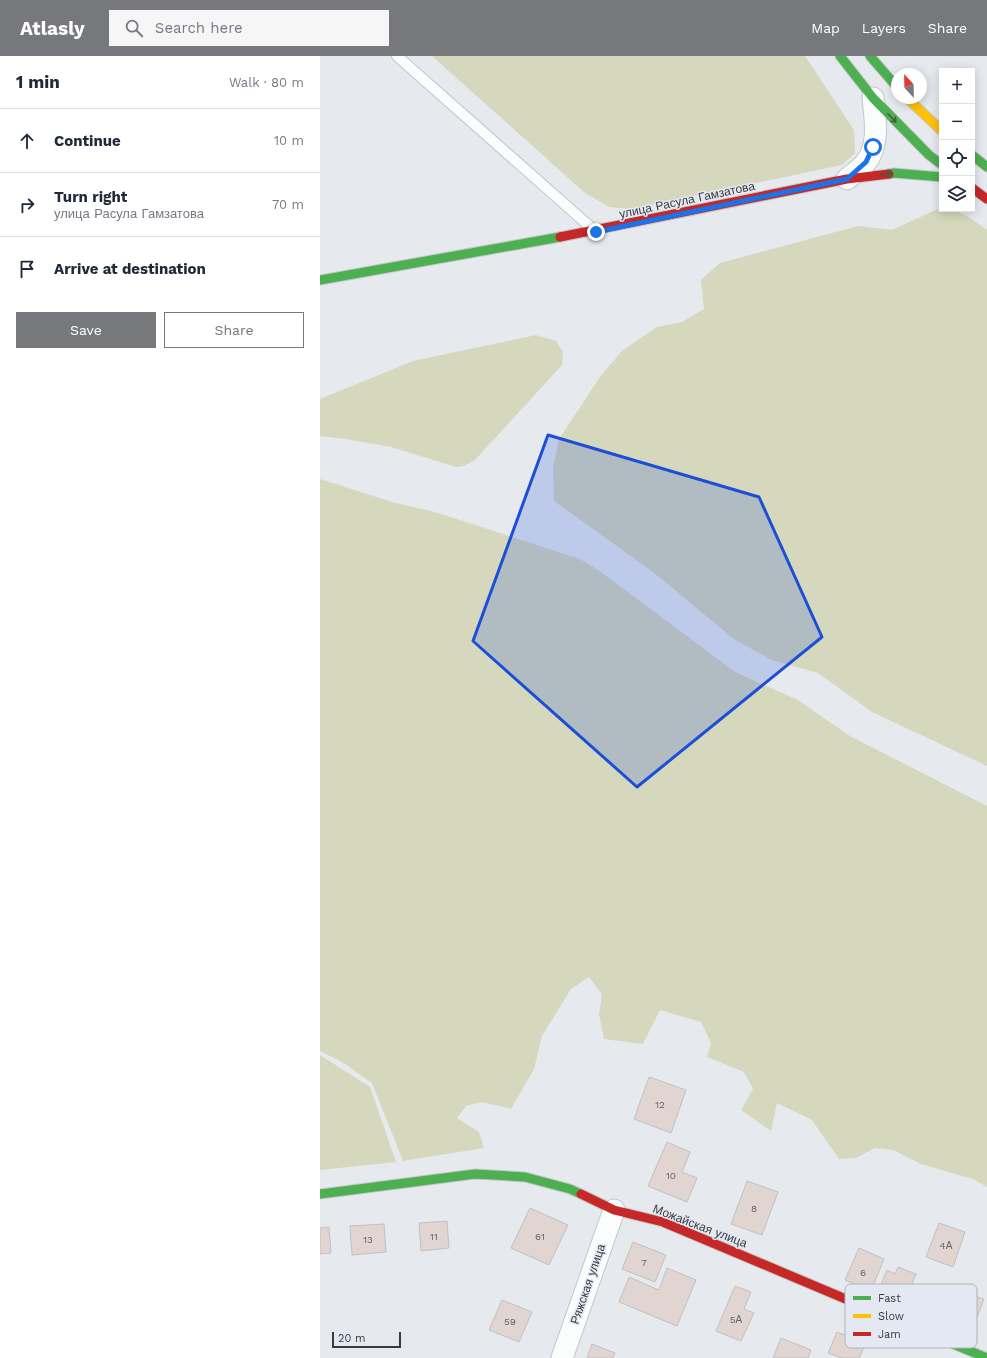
<!DOCTYPE html>
<meta charset="utf-8">
<style>
body{margin:0;font-family:"Work Sans",sans-serif;background:#f6f6f7;color:#1f2937}
.controls{position:absolute;right:12px;top:12px;display:grid;overflow:hidden;border-radius:0px;box-shadow:0 2px 10px #0003}
.controls button{width:36px;height:36px;display:grid;place-items:center;padding:0;border:0;border-bottom:1px solid #e0e1e3;background:#fff;color:#1f2937;font:20px sans-serif}
.compass{position:absolute;left:571px;top:12px;width:36px;height:36px;border-radius:50%;background:#fff;box-shadow:0 2px 10px #0003;rotate:338deg}
.scale{position:absolute;left:12px;bottom:10px;width:69px;box-sizing:border-box;padding-left:4px;border:2px solid #393b3f;border-top:0;font-size:11px;line-height:14px;white-space:nowrap;color:#393b3f;-webkit-text-stroke:3px #e3e8f2;paint-order:stroke}
.stop{position:absolute;width:12px;height:12px;margin:-9px;border:3px solid #1a73e8;border-radius:50%;background:#fff}
.stop.end{background:#1a73e8;border-color:#fff;box-shadow:0 1px 4px #0008}
.list{margin:0;padding:0;list-style:none}
h2{display:flex;justify-content:space-between;align-items:center;height:52px;margin:0;padding:0 16px;font-size:17px}
h2 small{font-size:13px;font-weight:400;color:#747a83}
.list li{display:grid;grid-template-columns:26px 1fr auto;gap:12px;align-items:center;box-sizing:border-box;height:64px;padding:0 16px;border-top:1px solid #e0e1e3}
.list b{display:block;font-size:15px;white-space:nowrap}
.list p{margin:0;font-size:13px;white-space:nowrap;color:#747a83}
.list em{font-size:13px;font-style:normal;color:#747a83}
.actions{display:flex;gap:8px;padding:12px 16px}
.actions a{flex:1;padding:9px 0;border:1px solid #76787c;border-radius:0px;text-align:center;font-size:14px;color:#76787c}
.actions .main{background:#76787c;color:#fff}
.icon{flex:none;width:22px;height:22px;fill:none;stroke:currentColor;stroke-width:2;stroke-linecap:round;stroke-linejoin:round}
.map{position:relative;flex:none;width:667px;height:1302px;overflow:hidden}
header{display:flex;align-items:center;gap:24px;box-sizing:border-box;height:56px;padding:0 20px;background:#76787c;color:#fff}
header strong{font-size:19px}
nav{display:flex;gap:22px;margin-inline-start:auto;font-size:14px}
.search{width:280px;height:36px;background:#f6f6f7;display:flex;align-items:center;gap:10px;box-sizing:border-box;padding:0 14px;border-radius:0px;color:#747a83;font-size:15px}
main{display:flex}
aside{flex:1;background:#fff}
.map>svg:first-child{display:block}
.green{fill:#d6d8bd}
.building{fill:#e0d5d1;stroke:#c1c0c2}
.lines{fill:none;stroke-linecap:round;stroke-linejoin:round}
.lane-casing{stroke:#c4c6ca;stroke-width:12}
.street-casing{stroke:#c4c6ca;stroke-width:23}
.fast-casing{stroke:#c4c6ca;stroke-width:11}
.slow-casing{stroke:#c4c6ca;stroke-width:11}
.jam-casing{stroke:#c4c6ca;stroke-width:11}
.lane{stroke:#fbfcfc;stroke-width:10}
.street{stroke:#fbfcfc;stroke-width:21}
.fast{stroke:#4caf50;stroke-width:9}
.slow{stroke:#ffc107;stroke-width:9}
.jam{stroke:#c62828;stroke-width:9}
.oneway{stroke:#3f5e44}
.route{stroke:#1a73e8;stroke-width:5}
.marked{fill:#1d4ed8;fill-opacity:0.2;stroke:#1d4ed8;stroke-width:3;stroke-linejoin:round}
.labels{text-anchor:middle;stroke-width:3;stroke-linejoin:round;paint-order:stroke}
.number-label{font-size:10px;fill:#636264}
.street-label{font-size:12px;fill:#393b3f;stroke:#e3e8f2}
.key{fill:#e3e8f2;stroke:#b0b4bc;stroke-width:1}
.key-label{font-size:11px;fill:#393b3f}
</style>
<header>
<strong>Atlasly</strong>
<div class="search"><svg class="icon" aria-label="search" viewBox="0 0 24 24"><circle cx="10" cy="10" r="6"/><path d="M15 15l6 6"/></svg>Search here</div>
<nav><a>Map</a><a>Layers</a><a>Share</a></nav>
</header>
<main>
<aside>
<h2>1 min<small>Walk · 80 m</small></h2>
<ul class="list">
<li><svg class="icon" aria-label="ahead" viewBox="0 0 24 24"><path d="M12 20V5M6 11l6-6 6 6"/></svg><div><b>Continue</b></div><em>10 m</em></li>
<li><svg class="icon" aria-label="right" viewBox="0 0 24 24"><path d="M7 20v-9h11M14 6l5 5-5 5"/></svg><div><b>Turn right</b><p>улица Расула Гамзатова</p></div><em>70 m</em></li>
<li><svg class="icon" aria-label="arrive" viewBox="0 0 24 24"><path d="M6 21V4h12l-3 4 3 4H6"/></svg><div><b>Arrive at destination</b></div></li>
</ul>
<div class="actions"><a class="main">Save</a><a>Share</a></div>
</aside>
<div class="map">
<svg width="667" height="1302" viewBox="0 0 667 1302">
<rect width="100%" height="100%" fill="#e6e9ee"/>
<g class="green">
<path d="M112 0H485L534 74 535 97 522 109 312 153 289 151 265 137Z"/>
<path d="M622 151V153C640 153 653 164 667 174V710L552 656 498 617 452 604 415 584 333 516 234 445 233 412 239 383 282 318 303 294 337 271 362 266 384 253 381 224 400 207 538 170 572 174Z"/>
<path d="M216 279 236 285 243 296 242 309 155 404 144 410 136 411 71 391 25 383 0 380V343L93 305Z"/>
<path d="M0 423 72 446 115 456 260 503 278 514 316 542 415 616 478 644 530 680 667 750V1131L653 1123 601 1108 573 1094 555 1092 536 1102 519 1103 492 1064 457 1047 451 1075 421 1054 433 1033 424 1016 387 1001 391 987 381 966 340 954 323 988 284 983 279 958 282 938 269 921 251 933 222 980 214 1013 191 1053 162 1046 146 1050 137 1062 159 1076 164 1092 83 1105 52 1027 22 1006 0 995Z"/>
<path d="M0 999 50 1031 76 1106 0 1114Z"/>
</g>
<g class="building">
<path d="M329 1021 366 1034 351 1077 314 1063Z"/>
<path d="M347 1086 370 1096 362 1116 377 1122 367 1146 328 1130Z"/>
<path d="M427 1125 458 1136 442 1179 411 1168Z"/>
<path d="M210 1152 248 1169 229 1209 191 1192Z"/>
<path d="M127 1165 129 1192 101 1195 99 1167Z"/>
<path d="M619 1167 645 1176 633 1211 606 1201Z"/>
<path d="M64 1168 66 1196 32 1199 30 1170Z"/>
<path d="M9 1171 11 1197 0 1198V1172Z"/>
<path d="M313 1186 346 1199 335 1226 302 1213Z"/>
<path d="M539 1192 564 1203 551 1235 525 1224Z"/>
<path d="M578 1211 596 1218 583 1249 557 1238 567 1214 575 1218Z"/>
<path d="M347 1212 376 1224 357 1270 299 1246 309 1221 339 1234Z"/>
<path d="M415 1230 431 1236 424 1253 434 1257 421 1285 396 1275Z"/>
<path d="M634 1234 664 1243 653 1272 623 1261Z"/>
<path d="M182 1244 212 1256 199 1286 169 1274Z"/>
<path d="M517 1276 546 1287 539 1302H522L508 1297Z"/>
<path d="M461 1282 491 1294 488 1302H453Z"/>
<path d="M272 1288 295 1297 293 1302H267Z"/>
</g>
<g class="lines">
<defs>
<path id="lane" d="M77 0 275 175"/>
<g id="street">
<path d="M527 123C533 118 541 113 546 106 560 89 555 62 553 42"/>
<path d="M242 1302 294 1154"/>
</g>
<g id="fast">
<path d="M520 0 553 42 609 99 622 109"/>
<path d="M550 0 577 31"/>
<path d="M652 99 667 111"/>
<path d="M569 118 574 117 622 121"/>
<path d="M0 224 240 181"/>
<path d="M0 1138 155 1118 205 1121 250 1133 261 1138"/>
<path d="M585 1268 667 1302"/>
</g>
<path id="slow" d="M587 42 622 75"/>
<g id="jam">
<path d="M652 132 667 143"/>
<path d="M240 181 527 123 569 118"/>
<path d="M261 1138 294 1154 343 1166 585 1268"/>
</g>
</defs>
<use href="#lane" class="lane-casing"/>
<use href="#street" class="street-casing"/>
<use href="#fast" class="fast-casing"/>
<use href="#slow" class="slow-casing"/>
<use href="#jam" class="jam-casing"/>
<use href="#lane" class="lane"/>
<use href="#street" class="street"/>
<use href="#fast" class="fast"/>
<use href="#slow" class="slow"/>
<use href="#jam" class="jam"/>
</g>
<defs><path id="oneway-shaft" d="M-6 0H5M1.5-3L5.5 0L1.5 3" fill="none" stroke-width="1.6" stroke-linecap="round" stroke-linejoin="round"/></defs>
<g class="oneway">
<use href="#oneway-shaft" transform="translate(572 62) rotate(45)"/>
<use href="#oneway-shaft" transform="translate(566 118) rotate(-8)"/>
</g>
<g class="lines">
<path class="route" d="M276 176 527 123 546 106 553 91"/>
</g>
<path class="marked" d="M228 379 439 441 502 581 317 731 153 585Z"/>
<g class="labels">
<g class="number-label">
<text x="340" y="1052">12</text>
<text x="351" y="1123">10</text>
<text x="434" y="1156">8</text>
<text x="114" y="1184">11</text>
<text x="220" y="1184">61</text>
<text x="48" y="1187">13</text>
<text x="626" y="1193">4А</text>
<text x="324" y="1210">7</text>
<text x="543" y="1220">6</text>
<text x="416" y="1267">5А</text>
<text x="190" y="1269">59</text>
</g>
<g class="street-label">
<text transform="translate(367 144) rotate(-12)" y="4">улица Расула Гамзатова</text>
<text transform="translate(380 1170) rotate(21)" y="4">Можайская улица</text>
<text transform="translate(268 1228) rotate(-71)" y="4">Ряжская улица</text>
</g>
</g>
<rect x="525" y="1228" width="132" height="64" rx="6" class="key"/>
<rect x="533" y="1240" width="18" height="4" fill="#4caf50"/>
<rect x="533" y="1258" width="18" height="4" fill="#ffc107"/>
<rect x="533" y="1276" width="18" height="4" fill="#c62828"/>
<g class="key-label">
<text x="558" y="1246">Fast</text>
<text x="558" y="1264">Slow</text>
<text x="558" y="1282">Jam</text>
</g>
</svg>
<div class="controls">
<button>+</button>
<button>−</button>
<button><svg class="icon" aria-label="locate" viewBox="0 0 24 24"><circle cx="12" cy="12" r="6"/><path d="M12 2v4M12 18v4M2 12h4M18 12h4"/></svg></button>
<button><svg class="icon" aria-label="layers" viewBox="0 0 24 24"><path d="M12 4l9 5-9 5-9-5zM3 14l9 5 9-5"/></svg></button>
</div>
<svg class="compass" viewBox="-18 -18 36 36"><path d="M0-13l5 13h-10z" fill="#e53935"/><path d="M0 13l5-13h-10z" fill="#747a83"/></svg>
<div class="scale">20 m</div>
<div class="stop" style="left:553px;top:91px"></div>
<div class="stop end" style="left:276px;top:176px"></div>
</div>
</main>
